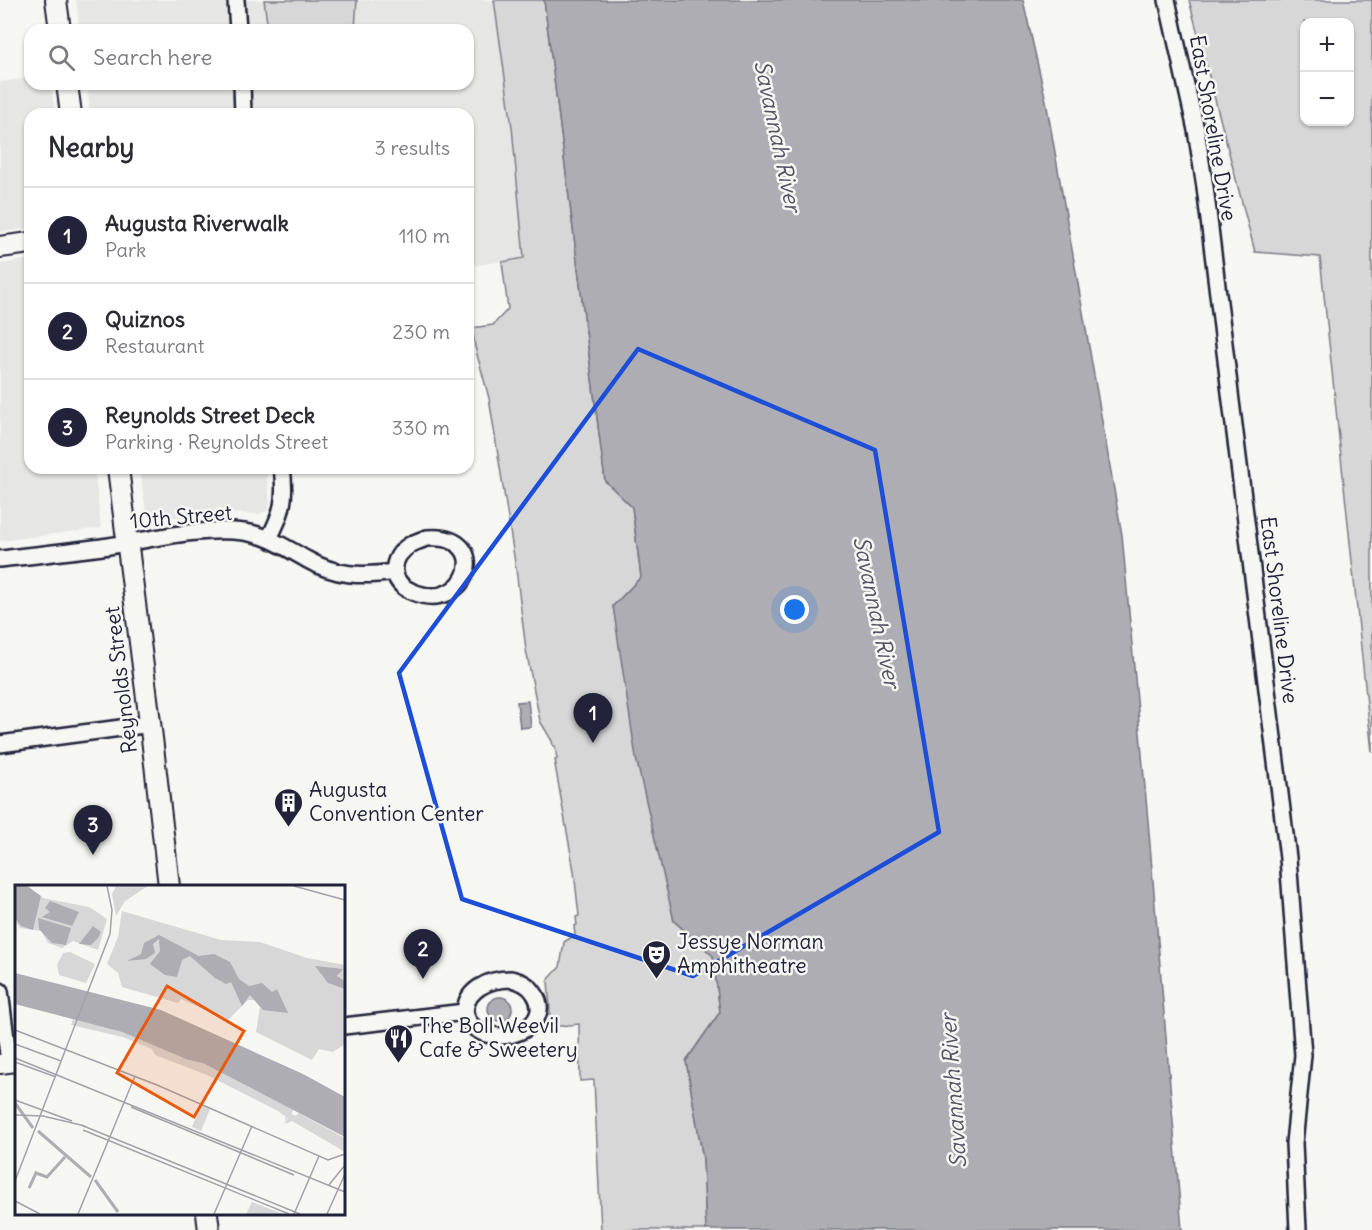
<!DOCTYPE html>
<meta charset="utf-8">
<style>
body{margin:0;font-family:Delius,sans-serif;background:#f7f7f7;color:#2b2b33}
.controls{position:absolute;right:18px;top:18px;display:grid;overflow:hidden;border-radius:12px;box-shadow:0 2px 4px #0004}
.controls button{width:54px;height:54px;display:grid;place-items:center;padding:0;border:0;border-bottom:2px solid #e1e1e2;background:#fff;color:#2b2b33;font:30px sans-serif}
.you{position:absolute;left:795px;top:610px;width:21px;height:21px;margin:-15px;border:4px solid #fff;border-radius:50%;background:#1a73e8;box-shadow:0 0 0 9px #1a73e833}
.badge{display:grid;place-items:center;width:39px;height:39px;border-radius:50%;background:#22223b;color:#fff;font-size:20px;font-weight:700}
.pin{position:absolute;translate:-50% -50px;filter:drop-shadow(0 2px 3px #0008)}
.pin::after{content:'';position:absolute;top:32px;width:21px;height:18px;background:inherit;clip-path:polygon(0 0,100% 0,50% 100%)}
.list{margin:0;padding:0;list-style:none}
h2{display:flex;justify-content:space-between;align-items:center;height:78px;margin:0;padding:0 24px;font-size:26px}
h2 small{font-size:20px;font-weight:400;color:#7c7c81}
.list li{display:grid;grid-template-columns:39px 1fr auto;gap:18px;align-items:center;box-sizing:border-box;height:96px;padding:0 24px;border-top:2px solid #e1e1e2}
.list b{display:block;font-size:22px;white-space:nowrap}
.list p{margin:0;font-size:20px;white-space:nowrap;color:#7c7c81}
.list em{font-size:20px;font-style:normal;color:#7c7c81}
.icon{flex:none;width:33px;height:33px;fill:none;stroke:currentColor;stroke-width:2;stroke-linecap:round;stroke-linejoin:round}
.map{position:relative;flex:none;width:1372px;height:1230px;overflow:hidden}
.search{position:absolute;background:#fff;box-shadow:0 2px 4px #0004;left:24px;top:24px;width:450px;height:66px;display:flex;align-items:center;gap:15px;box-sizing:border-box;padding:0 21px;border-radius:18px;color:#7c7c81;font-size:22px}
.panel{position:absolute;background:#fff;box-shadow:0 2px 4px #0004;left:24px;top:108px;width:450px;height:366px;border-radius:18px}
.map>svg:first-child{display:block}
.built{fill:#e6e6e4}
.green{fill:#d7d7d7;stroke:#7c7c89;stroke-width:1.5;fill-rule:evenodd}
.water{fill:#adadb3;stroke:#757583;stroke-width:1.5}
.lines{fill:none;stroke-linecap:round;stroke-linejoin:round}
.minor-casing{stroke:#22223b;stroke-width:20}
.tertiary-casing{stroke:#22223b;stroke-width:22}
.secondary-casing{stroke:#22223b;stroke-width:24}
.minor{stroke:#f6f6f2;stroke-width:15}
.tertiary{stroke:#f6f6f2;stroke-width:18}
.secondary{stroke:#f6f6f2;stroke-width:20}
.marked{fill:none;stroke:#1d4ed8;stroke-width:4.5;stroke-linejoin:round}
.labels{text-anchor:middle;stroke-width:5;stroke-linejoin:round;paint-order:stroke}
.street-label{font-size:21px;fill:#22223b;stroke:#f6f6f2}
.poi-label{font-size:21px;fill:#22223b;stroke:#f6f6f2;text-anchor:start}
.water-label{font-size:22px;font-style:italic;fill:#535365;stroke:#f6f6f2}
.inset-river{fill:none;stroke:#adadb3;stroke-width:3}
.inset-road{fill:none;stroke:#a1a1a9;stroke-width:1.5}
.view{fill:#e8590c;fill-opacity:0.15;stroke:#e8590c;stroke-width:3}
.inset-edge{fill:none;stroke:#22223b;stroke-width:3}
</style>
<div class="map">
<svg width="1372" height="1230" viewBox="0 0 1372 1230">
<rect width="100%" height="100%" fill="#f6f6f2"/>
<filter id="ink" filterUnits="userSpaceOnUse"><feTurbulence type="fractalNoise" baseFrequency=".0167" numOctaves="2"/><feDisplacementMap in="SourceGraphic" scale="12" xChannelSelector="R" yChannelSelector="G"/><feConvolveMatrix kernelMatrix="1 2 1 2 8 2 1 2 1" color-interpolation-filters="sRGB"/></filter>
<g filter="url(#ink)">
<g class="built">
<path d="M76 0H494L512 127 524 258 468 266V114H90L87 84H468V30H80Z"/>
<path d="M30 78V84H51L55 114H30V228L0 232V82Z"/>
<path d="M30 259V468H94L101 528 0 541V264Z"/>
<path d="M140 468H266L270 504 267 511 259 514 209 513 154 520 146 512Z"/>
</g>
<g class="green">
<path d="M264 0H357L355 29 344 30H268Z"/>
<path d="M494 0H544L605 481 632 507 641 577 613 606 674 921 713 955 720 1012 686 1061 703 1159 706 1230H601L594 1080 580 1081 579 1024 551 1027 548 980 560 967 564 942 575 935 574 926 577 925 576 917 579 916 574 871 555 765H556L555 760 557 759 555 746H553L552 741 540 721 526 650 516 569 489 398 475 347 472 328 493 325 508 309 502 262 524 258 512 127Z"/>
<path d="M1189 0H1372V752L1320 257 1255 252ZM1304 22H1350V122H1304Z"/>
</g>
<g class="water">
<path d="M544 0H1023L1046 101 1122 535 1148 821 1182 1230H706L703 1159 686 1061 720 1012 713 956 674 921 636 758 613 606 641 577 632 507 605 481Z"/>
<path d="M528 701 531 727 520 728 517 702Z"/>
<circle cx="500" cy="1009" r="12"/>
</g>
<g class="lines">
<defs>
<g id="minor">
<path d="M236 0 238 30"/>
<path d="M1167 0 1196 130 1205 187 1231 401 1288 858 1303 1055 1294 1143 1298 1230"/>
<path d="M242 84 243 114"/>
<path d="M269 538C283 513 286 497 282 468"/>
<path d="M427 538C494 532 469 615 413 592 389 583 389 558 410 545 415 542 421 540 427 538Z"/>
<path d="M0 559C36 555 73 551 109 546 153 539 199 527 244 532 268 535 286 548 306 559 335 576 362 577 394 572"/>
<path d="M0 744 151 724"/>
<path d="M511 979C521 981 529 985 534 993 556 1025 502 1048 476 1029 459 1017 464 997 480 987 489 981 500 979 511 979Z"/>
<path d="M0 991 9 1062"/>
<path d="M344 1026 465 1012"/>
</g>
<path id="tertiary" d="M0 1064 16 1062"/>
<g id="secondary">
<path d="M56 0 60 30"/>
<path d="M67 84 71 114"/>
<path d="M0 247 30 243"/>
<path d="M118 468 152 738 169 886"/>
<path d="M207 1214 209 1230"/>
</g>
</defs>
<use href="#minor" class="minor-casing"/>
<use href="#tertiary" class="tertiary-casing"/>
<use href="#secondary" class="secondary-casing"/>
<use href="#minor" class="minor"/>
<use href="#tertiary" class="tertiary"/>
<use href="#secondary" class="secondary"/>
</g>
</g>
<path class="marked" d="M638 349 875 450 939 832 693 976 462 899 399 673Z"/>
<defs>
<symbol id="building-pin" viewBox="-11 -11 22 30"><path d="M0 17L-7.5 6A9.5 9.5 0 1 1 7.5 6Z" fill="#22223b" stroke="#f6f6f2"/><path d="M-4-6H4V6H1V3H-1V6H-4ZM-2.5-4.3h1.7v1.8h-1.7ZM.8-4.3h1.7v1.8H.8ZM-2.5-1h1.7V.8h-1.7ZM.8-1h1.7V.8H.8Z" fill="#fff"/></symbol>
<symbol id="theatre-pin" viewBox="-11 -11 22 30"><path d="M0 17L-7.5 6A9.5 9.5 0 1 1 7.5 6Z" fill="#22223b" stroke="#f6f6f2"/><path d="M-5-5.5Q0-4 5-5.5V0Q5 5 0 6Q-5 5-5 0ZM-3.3-2.5H-1v1.5H-3.3ZM1-2.5H3.3v1.5H1ZM-2.8 1Q0 5.5 2.8 1Z" fill="#fff"/></symbol>
<symbol id="restaurant-pin" viewBox="-11 -11 22 30"><path d="M0 17L-7.5 6A9.5 9.5 0 1 1 7.5 6Z" fill="#22223b" stroke="#f6f6f2"/><path d="M-5-6h1v4h1v-4h1v4h1v-4h1v5L-1.5 .5V6h-2V.5L-5-1ZM5-6V6H3V1.5H1.5Q1.5-4 5-6Z" fill="#fff"/></symbol>
</defs>
<g fill-rule="evenodd">
<use href="#building-pin" x="272" y="786" width="33" height="45"/>
<use href="#theatre-pin" x="640" y="938" width="33" height="45"/>
<use href="#restaurant-pin" x="382" y="1022" width="33" height="45"/>
</g>
<g class="labels">
<g class="street-label">
<text transform="translate(1213 128) rotate(80)" y="7">East Shoreline Drive</text>
<text transform="translate(181 517) rotate(-5)" y="7">10th Street</text>
<text transform="translate(1279 610) rotate(83)" y="7">East Shoreline Drive</text>
<text transform="translate(121 680) rotate(-97)" y="7">Reynolds Street</text>
</g>
<g class="poi-label">
<text x="309" y="797">Augusta<tspan x="309" dy="24">Convention Center</tspan></text>
<text x="677" y="949">Jessye Norman<tspan x="677" dy="24">Amphitheatre</tspan></text>
<text x="419" y="1033">The Boll Weevil<tspan x="419" dy="24">Cafe &amp; Sweetery</tspan></text>
</g>
<g class="water-label">
<text transform="translate(778 136) rotate(78)" y="8">Savannah River</text>
<text transform="translate(877 612) rotate(78)" y="8">Savannah River</text>
<text transform="translate(953 1091) rotate(-94)" y="8">Savannah River</text>
</g>
</g>
<g transform="translate(15 885)">
<rect width="330" height="330" fill="#f6f6f2"/>
<path d="M0 1H13L28 13 74 22 85 29 92 34 83 65 58 56 47 63 33 58 26 46 5 43 0 36ZM101 1H133L110 16 101 31 97 9ZM107 26 206 55 245 57 292 73 330 80V159L318 167 304 164 297 175 241 147 245 122 239 115H233L213 135 166 114 163 118 107 102 103 88 92 79 103 52ZM55 67 80 79 71 98 44 90 42 80 48 68ZM58 134 107 147 173 175 188 178 281 221 276 229 281 231 283 228 330 253V267L277 236 270 239 274 231 269 238 271 232 263 226 192 190 140 170 137 164 108 152 56 140ZM186 220 195 224 186 246 177 242ZM237 317 268 329H231Z" fill="#d7d7d7"/>
<path d="M0 1H12L26 11 18 45 6 41 0 33ZM35 16 64 27 57 41 27 32 35 27 30 23ZM23 33 56 43 51 60 37 58 24 44ZM78 41 86 47 83 53 76 60 64 59ZM144 50 184 71 199 69 215 77 224 94 234 101 247 98 257 107 262 104 273 128 248 125 235 110 227 121 216 97 211 99 200 93 175 71 167 75 162 92 150 90 135 79 145 66 144 54 138 59 140 68 131 74 112 76 126 69 129 58ZM300 81 328 84 322 91 330 96V104L313 98ZM0 88 146 125 288 189 330 212V252L188 178 173 175 107 147 0 119Z" fill="#adadb3"/>
<path class="inset-river" d="M0 218 18 243M23 246 76 292M80 295 103 327M14 303 21 288 32 292 50 272"/>
<path class="inset-road" d="M279 1 330 15M0 145 142 200 313 275 330 269M0 159 46 176M0 173 330 307M0 177 41 192M0 215 57 236M116 222 279 290M0 230 28 231 70 241M66 240 285 329M68 245 274 329M0 296 95 49 97 25 92 1M314 300 330 280M0 316 25 329M63 329 120 191M199 329 237 241M279 329 304 271M312 329 330 289"/>
<path class="view" d="M152 101 229 146 179 232 102 188Z"/>
<rect width="330" height="330" class="inset-edge"/>
</g>
</svg>
<div class="controls">
<button>+</button>
<button>−</button>
</div>
<div class="you"></div>
<div class="pin badge" style="left:593px;top:743px">1</div>
<div class="pin badge" style="left:423px;top:979px">2</div>
<div class="pin badge" style="left:93px;top:855px">3</div>
<div class="search"><svg class="icon" aria-label="search" viewBox="0 0 24 24"><circle cx="10" cy="10" r="6"/><path d="M15 15l6 6"/></svg>Search here</div>
<section class="panel">
<h2>Nearby<small>3 results</small></h2>
<ul class="list">
<li><span class="badge">1</span><div><b>Augusta Riverwalk</b><p>Park</p></div><em>110 m</em></li>
<li><span class="badge">2</span><div><b>Quiznos</b><p>Restaurant</p></div><em>230 m</em></li>
<li><span class="badge">3</span><div><b>Reynolds Street Deck</b><p>Parking · Reynolds Street</p></div><em>330 m</em></li>
</ul>
</section>
</div>
